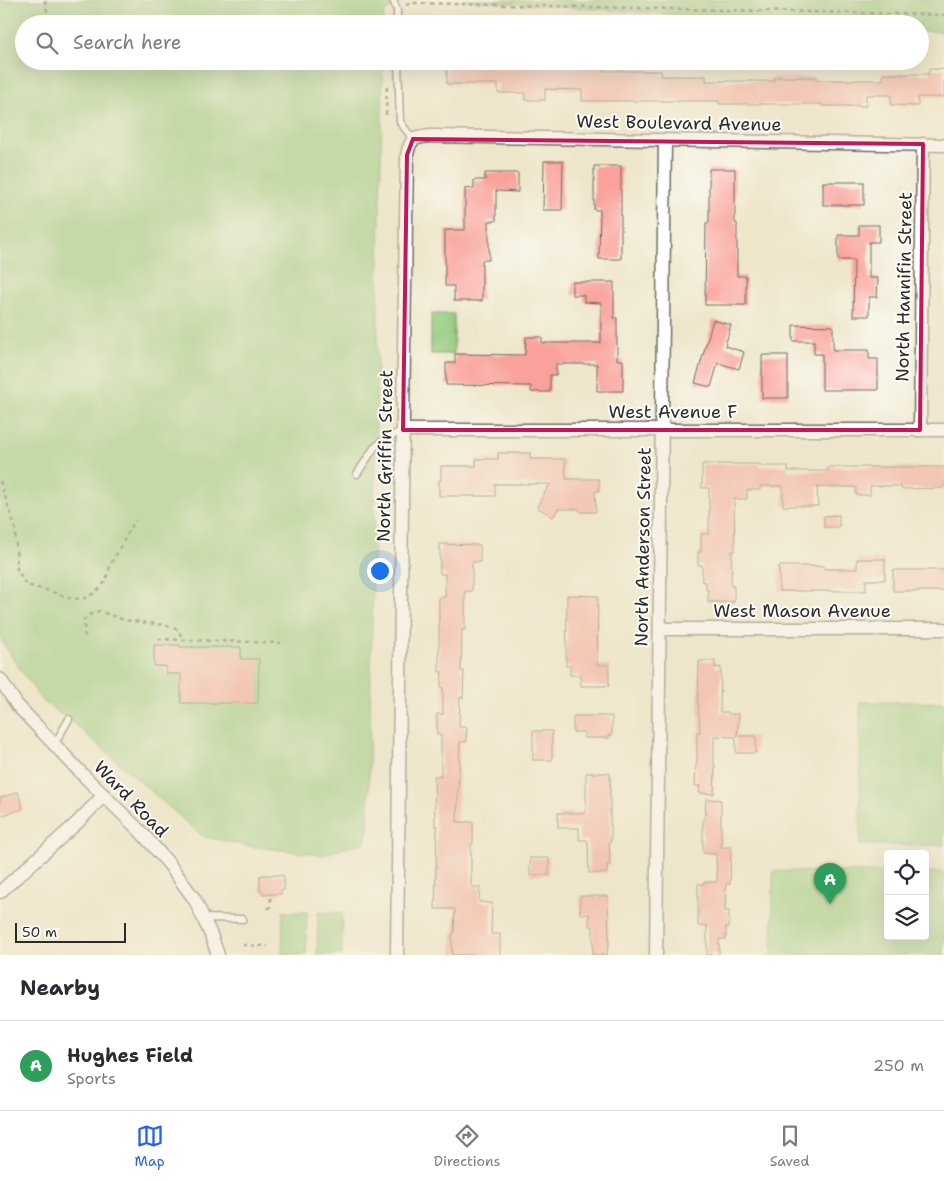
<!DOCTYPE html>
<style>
body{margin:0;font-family:"Shantell Sans",sans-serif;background:#f7f7f7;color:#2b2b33}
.controls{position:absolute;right:15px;bottom:15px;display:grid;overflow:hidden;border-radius:5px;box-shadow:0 5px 20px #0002}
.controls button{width:45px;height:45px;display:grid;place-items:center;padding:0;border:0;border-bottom:1px solid #e1e1e2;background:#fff;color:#2b2b33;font:25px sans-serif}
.scale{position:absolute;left:15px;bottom:12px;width:111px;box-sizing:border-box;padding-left:5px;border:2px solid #2b2b2b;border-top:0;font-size:14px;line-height:18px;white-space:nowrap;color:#2b2b2b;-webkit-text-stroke:4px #fdfcf7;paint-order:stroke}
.you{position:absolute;left:379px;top:570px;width:18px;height:18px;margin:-12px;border:4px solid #fff;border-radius:50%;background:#1a73e8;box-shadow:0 0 0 8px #1a73e833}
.badge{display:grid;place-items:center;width:32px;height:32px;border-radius:50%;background:#2563eb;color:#fff;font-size:16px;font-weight:700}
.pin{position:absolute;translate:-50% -41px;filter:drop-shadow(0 1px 2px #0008)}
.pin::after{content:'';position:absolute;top:26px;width:18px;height:15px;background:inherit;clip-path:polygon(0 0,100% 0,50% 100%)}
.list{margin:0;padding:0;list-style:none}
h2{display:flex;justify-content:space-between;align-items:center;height:65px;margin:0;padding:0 20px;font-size:21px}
h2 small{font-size:16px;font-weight:400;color:#7c7c81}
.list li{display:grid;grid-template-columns:32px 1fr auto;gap:15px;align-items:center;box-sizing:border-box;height:90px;padding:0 20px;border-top:1px solid #e1e1e2}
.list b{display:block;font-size:19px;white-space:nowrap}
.list p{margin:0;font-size:16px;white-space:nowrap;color:#7c7c81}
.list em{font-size:16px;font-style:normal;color:#7c7c81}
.icon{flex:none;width:28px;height:28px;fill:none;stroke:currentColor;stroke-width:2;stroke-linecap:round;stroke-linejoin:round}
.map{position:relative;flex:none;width:944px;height:955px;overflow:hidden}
.search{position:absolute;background:#fff;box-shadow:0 5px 20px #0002;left:15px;right:15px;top:15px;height:55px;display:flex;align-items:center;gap:12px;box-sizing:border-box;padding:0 18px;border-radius:28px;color:#7c7c81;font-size:19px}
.sheet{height:155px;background:#fff}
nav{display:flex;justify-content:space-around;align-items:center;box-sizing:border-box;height:70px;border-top:1px solid #e1e1e2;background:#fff;font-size:14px;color:#7c7c81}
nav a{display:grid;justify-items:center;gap:2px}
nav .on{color:#2563eb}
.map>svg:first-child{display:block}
.green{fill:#93ca7d;stroke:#5f7a54}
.building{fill:#f9a19a}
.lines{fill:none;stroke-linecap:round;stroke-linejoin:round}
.service-casing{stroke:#6f6c63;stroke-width:9}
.minor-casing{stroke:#6f6c63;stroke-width:15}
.path{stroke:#6f6c63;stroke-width:2.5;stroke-dasharray:4 4;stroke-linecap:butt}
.service{stroke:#fff;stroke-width:6}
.minor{stroke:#fff;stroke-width:12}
.marked{fill:none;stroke:#c2185b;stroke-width:4;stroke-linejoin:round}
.labels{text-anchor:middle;stroke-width:4;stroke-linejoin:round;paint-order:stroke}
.street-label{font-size:18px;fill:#2b2b2b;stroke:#fdfcf7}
</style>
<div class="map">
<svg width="944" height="955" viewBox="0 0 944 955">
<rect width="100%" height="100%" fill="#fdfcf7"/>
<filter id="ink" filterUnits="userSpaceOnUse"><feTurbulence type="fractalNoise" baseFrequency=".02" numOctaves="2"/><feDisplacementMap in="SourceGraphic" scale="10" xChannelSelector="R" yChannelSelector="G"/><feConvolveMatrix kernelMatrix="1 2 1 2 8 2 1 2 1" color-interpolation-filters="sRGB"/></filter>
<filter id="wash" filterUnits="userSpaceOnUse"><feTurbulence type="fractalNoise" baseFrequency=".0096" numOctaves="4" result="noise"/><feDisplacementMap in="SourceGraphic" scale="20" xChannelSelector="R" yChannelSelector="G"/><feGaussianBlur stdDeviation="1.12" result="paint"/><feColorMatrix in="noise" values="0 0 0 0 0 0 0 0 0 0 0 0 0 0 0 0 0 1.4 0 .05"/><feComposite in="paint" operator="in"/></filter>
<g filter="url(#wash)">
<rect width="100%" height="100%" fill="#eee6ca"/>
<g class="green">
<path d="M0 0H405L384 12 383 24H24V61H383L368 828 365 842 322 855 247 846 202 836 77 726 41 700 6 648 0 637Z"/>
<path d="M463 0H944V32L920 31V24H816Z"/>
<rect x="431" y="314" width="23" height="40"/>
<rect x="860" y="702" width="84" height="143"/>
<path d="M773 871 888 872V936H925V872H944V955H772Z"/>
<path d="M283 912H307L306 955H282Z"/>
<path d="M318 912 342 913V955H317Z"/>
</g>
<g id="blocks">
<g class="building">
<path d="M447 61H524V67H555V61H575V66L604 67V71H661V76H706V81H774V77H816V80H883V74H929V69H944V97H918V106L891 105V95H866V106H822V104H719V101H582V90L545 89V100H525V93H498V84H447Z"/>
<path d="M544 161H563L562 210H543Z"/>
<path d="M594 166H621V259H599L600 210H594Z"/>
<path d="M709 169H735V223H737V276H746V305H705L706 223H709Z"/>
<path d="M485 173H518V192L496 191V221H489V260H482V301H454V286H445V230H465V188L474 189V180H485Z"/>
<rect x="823" y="182" width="41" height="23"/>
<path d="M859 225H879V242H869V278H878L877 297H869V316H853L854 260H838V235H859Z"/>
<path d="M572 282H614V318H617V360H623V391H597V364H556V375H550V392H531V386L446 385V363H455V354L525 355 526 337H542V343H601V303L584 302V295H572Z"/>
<path d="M713 320 731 325 725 346 744 352 739 369 718 363 711 387 695 383Z"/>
<path d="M793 325 833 326V350H869V359H878V390H822V354H814V341H793Z"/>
<rect x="762" y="355" width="26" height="43"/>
<path d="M498 453H530V459H565L566 479H599V491H595L596 512H580V509H558L553 517 537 507 550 484H495V496H439V480H441V466H476V459H498Z"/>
<path d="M702 464H760V466H788V471H828V467H944V488L901 489V486H870V495H856V487H817L818 506H783V486H760V490H747V499H734L735 551H732L731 586H734V602H708V590H706V582H702V565H698V552H701V534H709V488H702Z"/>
<path d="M839 515V527H824V516Z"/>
<path d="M440 544 480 545V562H472V591H465V630H462L461 671H464L463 698 460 697 459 727H467L466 742H460L457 822H473V844H471V887H480L479 902 492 903 491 934H500V955H452V934H454L455 909H435L437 826H435L434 776 441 777V735H437V714H443V688L441 687 442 672H439V597H445V574H440Z"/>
<path d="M857 559H885V580H866V591H779V566H824V569H857Z"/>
<rect x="893" y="570" width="51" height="21"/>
<path d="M567 595 598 596 597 665H609V686H581L580 675H570V666H566Z"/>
<path d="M154 645H180V647H241V659H259L258 703H181V674H166V666H154Z"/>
<path d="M699 661H715V668L721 667 720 712H728V714H739L737 736H756V753H736V737L714 736V765H715L714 794 699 793 700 786H695L696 764H697V732H700L698 702Z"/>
<path d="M573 716H612V735H609V738H584V732H573Z"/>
<rect x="533" y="731" width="19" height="29"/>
<path d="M586 773H610V825H611V842H609L610 865H607V873H589L588 842 587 840H579V828H558V813H586Z"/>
<path d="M18 792 23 809 0 816V798Z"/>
<path d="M706 799 721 800V847H731L730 884H726L725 911H729V927H726V939H719V955H707V926H698V884H704V882H717L716 854 703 853V819H705Z"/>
<rect x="530" y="858" width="19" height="17"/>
<path d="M263 875H281V876H284V890H281V894H263V891H260V876Z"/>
<path d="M580 896H608L609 946H608L607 955H593V926H589V914H580Z"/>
</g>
</g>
</g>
<g filter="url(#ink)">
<use href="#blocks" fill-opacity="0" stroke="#6f6c63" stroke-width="1"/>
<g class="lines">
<defs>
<g id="service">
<path d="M393 0 397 10V24"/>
<path d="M398 61 400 122 413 139"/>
<path d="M357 474 374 448 382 441 403 430"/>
<path d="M54 745 69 719"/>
<path d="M203 918 243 919"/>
</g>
<g id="minor">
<path d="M403 430H944"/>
<path d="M920 430 923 144"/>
<path d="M660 629H944"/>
<path d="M0 679 17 705 86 778 141 832 169 864 195 900 211 935 218 955"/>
<path d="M0 892 78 822 104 795"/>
<path d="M397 955 403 415 407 155C410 139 414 137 430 136L944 145"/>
<path d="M656 955 665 140"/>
</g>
</defs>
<use href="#service" class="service-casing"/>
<use href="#minor" class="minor-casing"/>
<g class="path">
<path d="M45 0 48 17"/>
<path d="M406 5 413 3 944 15"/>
<path d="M386 115 387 85"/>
<path d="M0 481 15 527 17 569 26 585 50 591 72 599 85 598 91 595 99 589 105 582 111 564 135 520"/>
<path d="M85 637 84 620 89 615 99 611 124 620 165 625 179 630 182 640"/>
<path d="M158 639 281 643"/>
<path d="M268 909 270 907 271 896"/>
<path d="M243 945 268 946"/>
</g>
<use href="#service" class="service"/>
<use href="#minor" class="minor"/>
</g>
</g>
<path d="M0 0H944V955H0ZM413 139 923 144 920 430H403L407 155Z" fill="#eee6ca" fill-opacity=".55" fill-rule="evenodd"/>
<path class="marked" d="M413 139 923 144 920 430H403L407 155Z"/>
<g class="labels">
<g class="street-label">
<text transform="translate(679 123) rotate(1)" y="6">West Boulevard Avenue</text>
<text transform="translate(904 287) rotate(-89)" y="6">North Hannifin Street</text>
<text x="673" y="418">West Avenue F</text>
<text transform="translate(385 456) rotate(-89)" y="6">North Griffin Street</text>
<text transform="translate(643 547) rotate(-89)" y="6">North Anderson Street</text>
<text x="802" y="617">West Mason Avenue</text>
<text transform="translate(131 799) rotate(46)" y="6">Ward Road</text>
</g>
</g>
</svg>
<div class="controls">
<button><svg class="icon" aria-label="locate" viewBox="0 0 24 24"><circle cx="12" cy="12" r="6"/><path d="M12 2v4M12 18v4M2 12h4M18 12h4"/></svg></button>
<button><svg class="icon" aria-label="layers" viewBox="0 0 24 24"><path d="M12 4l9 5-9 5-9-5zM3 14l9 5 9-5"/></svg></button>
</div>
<div class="scale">50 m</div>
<div class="you"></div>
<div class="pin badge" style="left:830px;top:904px;background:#2e9e5b">A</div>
<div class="search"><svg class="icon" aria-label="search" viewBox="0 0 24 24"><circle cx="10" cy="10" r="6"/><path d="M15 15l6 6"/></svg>Search here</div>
</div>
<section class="sheet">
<h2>Nearby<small></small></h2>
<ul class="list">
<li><span class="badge" style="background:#2e9e5b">A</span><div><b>Hughes Field</b><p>Sports</p></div><em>250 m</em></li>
</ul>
</section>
<nav>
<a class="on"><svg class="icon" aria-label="map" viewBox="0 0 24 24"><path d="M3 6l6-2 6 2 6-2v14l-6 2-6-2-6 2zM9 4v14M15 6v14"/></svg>Map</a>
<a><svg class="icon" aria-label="directions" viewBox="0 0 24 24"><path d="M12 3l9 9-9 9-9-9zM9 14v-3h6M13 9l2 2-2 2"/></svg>Directions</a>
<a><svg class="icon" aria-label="saved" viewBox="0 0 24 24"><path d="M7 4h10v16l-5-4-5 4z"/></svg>Saved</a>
</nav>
